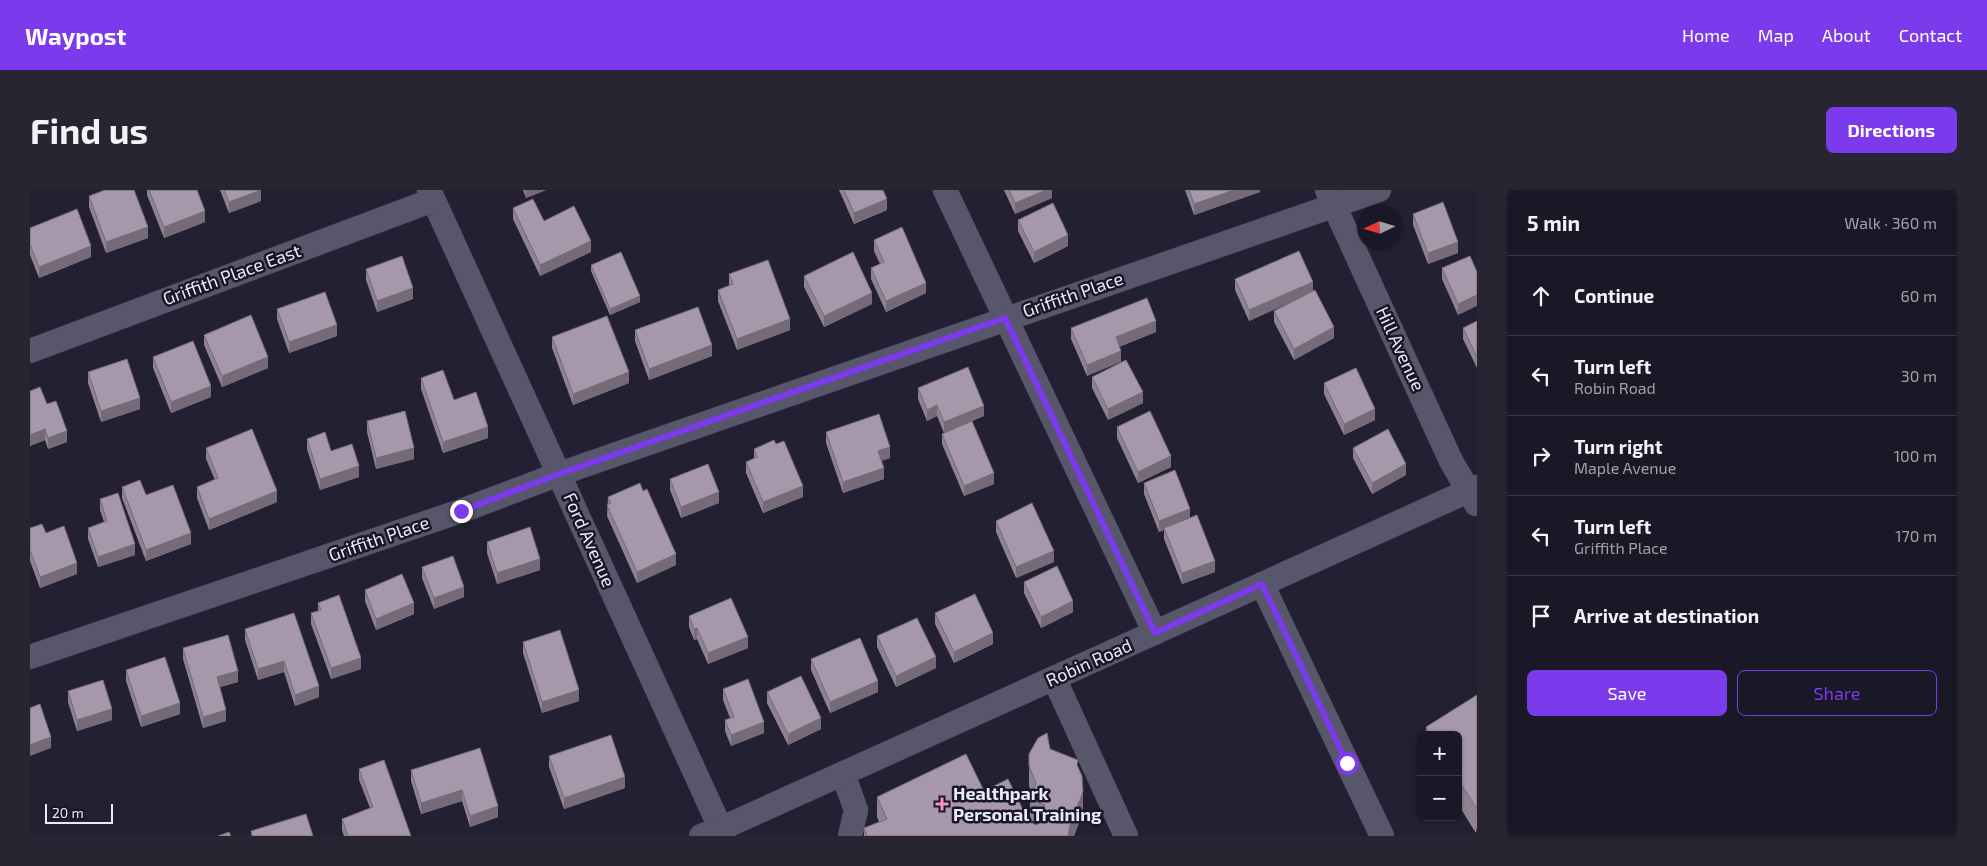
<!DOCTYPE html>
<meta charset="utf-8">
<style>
body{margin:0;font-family:"Exo 2",sans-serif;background:#272532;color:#f1f3f6}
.controls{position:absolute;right:15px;bottom:15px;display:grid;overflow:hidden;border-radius:8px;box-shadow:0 1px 4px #0004}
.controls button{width:45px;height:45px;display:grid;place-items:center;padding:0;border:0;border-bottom:1px solid #383743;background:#1a1826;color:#f1f3f6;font:25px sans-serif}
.compass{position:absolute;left:1327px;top:15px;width:45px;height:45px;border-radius:50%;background:#1a1826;box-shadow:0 1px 4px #0004;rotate:266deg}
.scale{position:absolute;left:15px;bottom:12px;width:68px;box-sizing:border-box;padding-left:5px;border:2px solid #ebeaf6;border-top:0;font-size:14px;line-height:18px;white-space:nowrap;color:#ebeaf6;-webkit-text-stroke:4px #191728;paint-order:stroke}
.stop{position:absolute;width:15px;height:15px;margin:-11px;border:4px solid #7c3aed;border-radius:50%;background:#fff}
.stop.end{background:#7c3aed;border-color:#fff;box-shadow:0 1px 5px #0008}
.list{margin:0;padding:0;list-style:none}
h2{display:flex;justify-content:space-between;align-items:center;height:65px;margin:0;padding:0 20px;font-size:21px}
h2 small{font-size:16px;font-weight:400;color:#9fa0a7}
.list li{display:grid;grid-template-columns:32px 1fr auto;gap:15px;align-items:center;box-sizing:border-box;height:80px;padding:0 20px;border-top:1px solid #383743}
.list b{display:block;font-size:19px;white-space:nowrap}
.list p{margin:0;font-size:16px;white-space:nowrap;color:#9fa0a7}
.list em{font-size:16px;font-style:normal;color:#9fa0a7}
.actions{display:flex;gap:10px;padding:15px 20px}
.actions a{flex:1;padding:11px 0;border:1px solid #7c3aed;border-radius:8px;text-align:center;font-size:18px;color:#7c3aed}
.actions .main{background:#7c3aed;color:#fff}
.icon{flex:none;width:28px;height:28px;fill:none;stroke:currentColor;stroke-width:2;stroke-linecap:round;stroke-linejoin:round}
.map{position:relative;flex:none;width:1447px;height:646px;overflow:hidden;border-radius:8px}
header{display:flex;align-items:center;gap:30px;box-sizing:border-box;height:70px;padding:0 25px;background:#7c3aed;color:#fff}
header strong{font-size:24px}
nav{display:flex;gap:28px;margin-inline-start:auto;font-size:18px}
.intro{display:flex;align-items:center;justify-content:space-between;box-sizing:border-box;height:120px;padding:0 30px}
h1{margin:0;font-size:35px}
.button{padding:12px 22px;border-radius:8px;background:#7c3aed;color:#fff;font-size:18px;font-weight:700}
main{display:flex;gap:30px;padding:0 30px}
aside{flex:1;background:#1a1826;border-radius:8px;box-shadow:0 1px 4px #0004}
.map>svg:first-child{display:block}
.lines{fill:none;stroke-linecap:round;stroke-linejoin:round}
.minor-casing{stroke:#3d3a4a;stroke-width:25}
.minor{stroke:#58566b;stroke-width:24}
.wall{fill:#8f8293}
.shaded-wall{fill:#746a78}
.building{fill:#a697ab;stroke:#746a78}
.route{stroke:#7c3aed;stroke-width:6}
.poi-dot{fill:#fa8fc7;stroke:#191728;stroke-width:2}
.labels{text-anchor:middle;stroke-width:5;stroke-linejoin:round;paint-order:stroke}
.street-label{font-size:18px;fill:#ebeaf6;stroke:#191728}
.poi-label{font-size:18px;font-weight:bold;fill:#ebeaf6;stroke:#191728;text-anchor:start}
</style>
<header>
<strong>Waypost</strong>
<nav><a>Home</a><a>Map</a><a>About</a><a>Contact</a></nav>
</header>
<div class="intro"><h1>Find us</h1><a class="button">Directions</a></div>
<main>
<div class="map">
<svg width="1447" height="646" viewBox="0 0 1447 646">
<rect width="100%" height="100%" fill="#222032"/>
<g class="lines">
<defs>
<g id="minor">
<path d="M399 0 694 646"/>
<path d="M915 0 1125 443"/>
<path d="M1297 0 1421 271 1446 314"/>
<path d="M0 161 403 10"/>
<path d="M1232 394 1352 646"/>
<path d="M0 467 431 321 529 284 1349 0"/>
<path d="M1024 488 1096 646"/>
<path d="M813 584 826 620 820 646"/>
<path d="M671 646 690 639 1447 297"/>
</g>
</defs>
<use href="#minor" class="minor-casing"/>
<use href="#minor" class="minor"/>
</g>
<g class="wall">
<path d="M117 0H167L175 32 134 48 117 5Z"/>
<path d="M190 0H231V11L199 23Z"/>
<path d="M493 0H516L496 8Z"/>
<path d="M809 0H853L857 20 824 34Z"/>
<path d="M974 0H1022V8L985 24Z"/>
<path d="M1155 0H1230V2L1164 25Z"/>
<path d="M59 6 118 48 76 63 59 17Z"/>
<path d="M483 18 514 31 561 62 510 86 483 29Z"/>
<path d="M1383 24 1428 63 1398 74 1383 35Z"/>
<path d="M988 30 1038 56 1004 73 988 41Z"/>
<path d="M0 38 61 67 9 88 0 65Z"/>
<path d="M844 50 896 103 856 122 841 89V78L850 74 844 61Z"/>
<path d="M1440 66 1428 125 1412 89V78Z"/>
<path d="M561 75 610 112 580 125 561 81Z"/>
<path d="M336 79 383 109 347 122 336 90Z"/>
<path d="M699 84 760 140 707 160 688 111V100L699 96Z"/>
<path d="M774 86 842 114 794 137 774 97Z"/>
<path d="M1205 89 1283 101 1304 148 1264 170 1244 132V121L1265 110 1219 131 1205 100Z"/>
<path d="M247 119 307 146 259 163 247 129Z"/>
<path d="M1447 131V178L1433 149V138Z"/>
<path d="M1041 138 1126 142 1089 157 1057 186 1041 149Z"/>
<path d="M605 140 682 166 619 190 605 151Z"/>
<path d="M174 145 238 178 192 197 174 155Z"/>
<path d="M522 147 599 193 543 215 522 158Z"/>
<path d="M123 167 181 207 141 223 123 178Z"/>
<path d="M58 182 110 219 71 232 58 193Z"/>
<path d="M1062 187 1113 213 1078 230 1062 198Z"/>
<path d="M391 188 424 210 458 248 413 263 391 199Z"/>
<path d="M1294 193 1345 230 1314 245 1294 204Z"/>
<path d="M888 198 954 226 942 231 964 294 934 306 912 254V244L914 243 907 226 897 231 888 209Z"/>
<path d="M17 214 37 252 18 259 15 250 0 256Z"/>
<path d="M337 231 384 269 346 279 337 242Z"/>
<path d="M1087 237 1141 277 1108 293 1087 248Z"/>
<path d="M796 242 860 268 851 271 854 289 813 303 796 253Z"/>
<path d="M277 249 301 261 329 287 290 300 277 259Z"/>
<path d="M746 254 773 307 733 323 716 283V272L724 269V259Z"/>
<path d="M176 258 247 312 179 340 167 308V297L185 290 176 269Z"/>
<path d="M1323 258 1376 285 1342 304 1323 268Z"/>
<path d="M640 289 689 313 651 328 640 300Z"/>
<path d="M1114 293 1160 328 1185 382 1152 394 1134 349V340L1129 342 1114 304Z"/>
<path d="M92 297 116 305 161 354 116 371 92 308Z"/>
<path d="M578 307 646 375 607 393 577 326Z"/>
<path d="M70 309 105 365 68 377 58 349V338L74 332 70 320Z"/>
<path d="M966 331 1024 372 986 388 966 342Z"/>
<path d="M0 338 16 343 47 384 10 398 0 371Z"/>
<path d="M457 352 510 380 467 394 457 363Z"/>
<path d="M392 377 434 407 404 419 392 388Z"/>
<path d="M994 392 1043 422 1011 438 994 403Z"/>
<path d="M335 400 384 424 346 440 335 411Z"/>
<path d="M288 413 331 479 301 489 281 434V423L288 421Z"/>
<path d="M264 423 289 507 265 516 254 482 228 490 215 450V439Z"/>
<path d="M905 423 963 454 924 473 905 434Z"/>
<path d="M659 426 718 458 678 474 667 449 664 450 659 437Z"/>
<path d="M847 446 906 478 866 497 847 457Z"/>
<path d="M493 452 549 511 512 523 493 463Z"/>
<path d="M153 458 208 492 190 497 196 531 173 538 153 469Z"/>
<path d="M781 469 848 502 800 523 781 480Z"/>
<path d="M96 480 150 524 111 537 96 491Z"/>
<path d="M693 499 734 543 701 556 695 541V530L700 528 693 510Z"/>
<path d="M38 501 82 530 47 541 38 512Z"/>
<path d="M737 502 791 539 758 555 737 513Z"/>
<path d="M1447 505V645L1428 614V545H1396V537Z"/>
<path d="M1020 559 1048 576 1053 622 1044 646H834V638L849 632 847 627V607L954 601 999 632 1007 635 1008 633 1000 630V610L1002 604 999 596V564Z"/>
<path d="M519 566 595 598 534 619 519 577Z"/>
<path d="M329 579 381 646H314L312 640V629L340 618 329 590Z"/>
<path d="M381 580 468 616V627L440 637 432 611 391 624 381 591Z"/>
</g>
<g class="shaded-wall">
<path d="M231 0V11L199 23V12Z"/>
<path d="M496 0H516L496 8Z"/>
<path d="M1016 0H1022V8L985 24V13Z"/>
<path d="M1204 0H1230V2L1164 25V14Z"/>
<path d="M857 9V20L824 34V23Z"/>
<path d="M175 21V32L134 48V37Z"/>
<path d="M118 37V48L76 63V52Z"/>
<path d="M1038 45V56L1004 73V62Z"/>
<path d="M561 51V62L510 86V75Z"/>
<path d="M1428 52V63L1398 74V63Z"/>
<path d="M61 56V67L9 88V77Z"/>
<path d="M1283 92V102L1219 131V120Z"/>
<path d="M896 93V103L856 122V111Z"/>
<path d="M383 98V109L347 122V111Z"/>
<path d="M842 103V114L794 137V126Z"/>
<path d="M1447 105V116L1428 125V114Z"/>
<path d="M610 106V112L580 125V119Z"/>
<path d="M760 129V140L707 160V149Z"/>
<path d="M1126 131V142L1086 158V147Z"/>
<path d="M307 135V146L259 163V152Z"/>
<path d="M1304 137V148L1264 170V159Z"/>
<path d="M682 155V166L619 190V179Z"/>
<path d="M1091 161V172L1057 186V175Z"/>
<path d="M238 167V178L192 197V186Z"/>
<path d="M599 182V193L543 215V204Z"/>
<path d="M181 196V207L141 223V212Z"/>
<path d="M1113 202V213L1078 230V219Z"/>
<path d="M110 208V219L71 232V221Z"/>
<path d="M907 215V226L897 231V220Z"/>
<path d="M954 216V226L914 243V232Z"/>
<path d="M1345 219V230L1314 245V234Z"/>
<path d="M458 237V248L413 263V252Z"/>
<path d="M15 239V250L0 256V245Z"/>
<path d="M37 241V252L18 259V248Z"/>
<path d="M860 257V268L848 272V261Z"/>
<path d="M384 258V269L346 279V268Z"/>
<path d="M1141 266V277L1108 293V282Z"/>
<path d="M1376 274V285L1342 304V293Z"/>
<path d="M329 276V287L290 300V289Z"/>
<path d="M854 278V289L813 303V292Z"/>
<path d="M964 283V294L934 306V296Z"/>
<path d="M773 296V307L733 323V312Z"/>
<path d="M247 301V312L179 340V329Z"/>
<path d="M689 302V313L651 328V317Z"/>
<path d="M1160 319V329L1134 338V340L1129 342V331Z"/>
<path d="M161 343V354L116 371V360Z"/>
<path d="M105 354V365L68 377V367Z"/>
<path d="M1024 361V372L986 388V377Z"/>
<path d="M646 364V375L607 393V382Z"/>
<path d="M510 369V380L467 394V383Z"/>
<path d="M1185 371V382L1152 394V383Z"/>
<path d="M47 373V384L10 398V387Z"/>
<path d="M434 397V407L404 419V408Z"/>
<path d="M1043 411V422L1011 438V427Z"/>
<path d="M384 413V424L346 440V429Z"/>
<path d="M667 438V449L664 450V439Z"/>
<path d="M963 443V454L924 473V462Z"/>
<path d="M718 447V458L678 474V463Z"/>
<path d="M906 467V478L866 497V486Z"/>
<path d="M331 468V479L301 489V478Z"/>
<path d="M254 471V482L228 490V479Z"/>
<path d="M208 481V492L187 498V487Z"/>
<path d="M848 491V502L800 523V512Z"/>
<path d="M289 496V507L265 516V505Z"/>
<path d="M549 500V511L512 523V512Z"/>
<path d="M150 513V524L111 537V526Z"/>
<path d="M82 519V530L47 541V530Z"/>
<path d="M196 520V531L173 538V527Z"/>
<path d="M791 528V539L758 555V544Z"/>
<path d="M734 532V543L701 556V545Z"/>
<path d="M21 547V558L0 566V555Z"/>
<path d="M595 587V598L534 619V608Z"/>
<path d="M432 600V611L391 624V613Z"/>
<path d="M1053 602V622L1044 646H1038L1040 635Z"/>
<path d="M468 616V627L440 637V626Z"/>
</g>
<g class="building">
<path d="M75 0H104L118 37 76 52 59 6Z"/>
<path d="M119 0H167L175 21 134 37Z"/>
<path d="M194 0H231L199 12Z"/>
<path d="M814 0H853L857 9 824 23Z"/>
<path d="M979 0H1016L985 13Z"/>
<path d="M1159 0H1204L1164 14Z"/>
<path d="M503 9 514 31 544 16 561 51 510 75 483 18Z"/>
<path d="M1413 12 1428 52 1398 63 1383 24Z"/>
<path d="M1023 13 1038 45 1004 62 988 30Z"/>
<path d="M47 19 61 56 9 77 0 54V38Z"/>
<path d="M872 37 896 93 856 111 841 78 854 72 844 50Z"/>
<path d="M1269 61 1283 92 1219 120 1205 89Z"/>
<path d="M591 62 610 106 580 119 561 75Z"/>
<path d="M823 62 842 103 794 126 774 86Z"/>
<path d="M372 66 383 98 347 111 336 79Z"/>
<path d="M1440 66 1447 82V105L1428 114 1412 78Z"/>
<path d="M738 70 760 129 707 149 688 100 703 94 699 84Z"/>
<path d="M1285 100 1304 137 1264 159 1244 121Z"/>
<path d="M295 102 307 135 259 152 247 119Z"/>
<path d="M1117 108 1126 131 1086 147 1091 161 1057 175 1041 138Z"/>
<path d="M668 117 682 155 619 179 605 140Z"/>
<path d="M221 125 238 167 192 186 174 145Z"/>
<path d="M577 126 599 182 543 204 522 147Z"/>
<path d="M1447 131V167L1433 138Z"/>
<path d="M163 151 181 196 141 212 123 167Z"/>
<path d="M97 169 110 208 71 221 58 182Z"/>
<path d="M1096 170 1113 202 1078 219 1062 187Z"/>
<path d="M938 177 954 216 914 232 907 215 897 220 888 198Z"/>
<path d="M1326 178 1345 219 1314 234 1294 193Z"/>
<path d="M413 180 424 210 446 202 458 237 413 252 391 188Z"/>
<path d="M10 197 17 214 26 211 37 241 18 248 15 239 0 245V201Z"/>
<path d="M375 221 384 258 346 268 337 231Z"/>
<path d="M1120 221 1141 266 1108 282 1087 237Z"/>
<path d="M849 224 860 257 848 261 854 278 813 292 796 242Z"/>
<path d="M942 231 964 283 934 296 912 244Z"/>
<path d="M222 239 247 301 179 329 167 297 188 288 176 258Z"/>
<path d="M1358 239 1376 274 1342 293 1323 258Z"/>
<path d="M295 242 301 261 322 254 329 276 290 289 277 249Z"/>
<path d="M744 250 746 254 754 251 773 296 733 312 716 272 727 267 724 259Z"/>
<path d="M678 274 689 302 651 317 640 289Z"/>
<path d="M1145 280 1160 319 1129 331 1114 293Z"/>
<path d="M110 290 116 305 143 295 161 343 116 360 92 297Z"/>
<path d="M610 293 613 301 617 299 646 364 607 382 577 315 581 313 578 307Z"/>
<path d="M88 303 105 354 68 367 58 338 77 331 70 309Z"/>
<path d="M1002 313 1024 361 986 377 966 331Z"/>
<path d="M1167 325 1185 371 1152 383 1134 338Z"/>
<path d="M12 334 16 343 34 336 47 373 10 387 0 360V338Z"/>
<path d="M500 337 510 369 467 383 457 352Z"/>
<path d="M423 366 434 397 404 408 392 377Z"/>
<path d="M1027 376 1043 411 1011 427 994 392Z"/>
<path d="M372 384 384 413 346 429 335 400Z"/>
<path d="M945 404 963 443 924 462 905 423Z"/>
<path d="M309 405 331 468 301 478 281 423 291 420 288 413Z"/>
<path d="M701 408 718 447 678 463 667 438 664 439 659 426Z"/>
<path d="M264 423 289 496 265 505 254 471 228 479 215 439Z"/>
<path d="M887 428 906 467 866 486 847 446Z"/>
<path d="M530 440 549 500 512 512 493 452Z"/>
<path d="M198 445 208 481 187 487 196 520 173 527 153 458Z"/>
<path d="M830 448 848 491 800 512 781 469Z"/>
<path d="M135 467 150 513 111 526 96 480Z"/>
<path d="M771 486 791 528 758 544 737 502Z"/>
<path d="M718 489 734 532 701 545 695 530 704 527 693 499Z"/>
<path d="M73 490 82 519 47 530 38 501Z"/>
<path d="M1447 505V619L1428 589V545H1401L1396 537Z"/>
<path d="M10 514 21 547 0 555V518Z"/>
<path d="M1017 543 1020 559 1048 570 1047 575 1052 586 1053 602 1040 635 1038 646H837L834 638 857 629 847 607 936 564 954 601 978 589 999 632 1007 635 1015 615 1000 610 1006 593 999 576V564L1008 548Z"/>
<path d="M581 545 595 587 534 608 519 566Z"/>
<path d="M450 558 468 616 440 626 432 600 391 613 381 580Z"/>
<path d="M354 570 381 646H318L312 629 343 617 329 579Z"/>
<path d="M276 624 283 646H222L221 641Z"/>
<path d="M199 642 201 646H188Z"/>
</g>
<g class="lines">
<path class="route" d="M431 321 529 284 975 128 1125 443 1232 394 1317 573"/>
</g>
<path class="poi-dot" d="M909.5 606.5h5v5h5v5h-5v5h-5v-5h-5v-5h5z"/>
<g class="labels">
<g class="street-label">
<text transform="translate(202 85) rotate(-20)" y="6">Griffith Place East</text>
<text transform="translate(1043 105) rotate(-19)" y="6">Griffith Place</text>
<text transform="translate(1370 159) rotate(65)" y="6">Hill Avenue</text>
<text transform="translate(349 349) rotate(-19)" y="6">Griffith Place</text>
<text transform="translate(559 350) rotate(66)" y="6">Ford Avenue</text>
<text transform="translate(1059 473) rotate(-24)" y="6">Robin Road</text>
</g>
<g class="poi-label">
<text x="923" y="610">Healthpark<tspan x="923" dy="21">Personal Training</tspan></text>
</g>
</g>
</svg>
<div class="controls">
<button>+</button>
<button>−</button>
</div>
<svg class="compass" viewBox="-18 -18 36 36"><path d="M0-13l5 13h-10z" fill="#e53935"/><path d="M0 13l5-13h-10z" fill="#9fa0a7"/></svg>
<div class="scale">20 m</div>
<div class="stop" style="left:1317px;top:573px"></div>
<div class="stop end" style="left:431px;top:321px"></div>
</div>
<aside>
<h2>5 min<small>Walk · 360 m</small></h2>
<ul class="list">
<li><svg class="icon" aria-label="ahead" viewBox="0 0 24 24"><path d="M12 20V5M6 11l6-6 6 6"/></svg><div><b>Continue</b></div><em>60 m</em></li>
<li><svg class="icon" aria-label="left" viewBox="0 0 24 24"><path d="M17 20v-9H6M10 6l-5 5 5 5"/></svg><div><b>Turn left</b><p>Robin Road</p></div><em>30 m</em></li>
<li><svg class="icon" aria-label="right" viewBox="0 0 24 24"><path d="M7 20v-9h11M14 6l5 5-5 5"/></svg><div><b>Turn right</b><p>Maple Avenue</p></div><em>100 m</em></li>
<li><svg class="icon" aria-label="left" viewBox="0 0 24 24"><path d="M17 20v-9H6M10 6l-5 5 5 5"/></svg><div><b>Turn left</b><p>Griffith Place</p></div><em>170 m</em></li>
<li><svg class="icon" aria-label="arrive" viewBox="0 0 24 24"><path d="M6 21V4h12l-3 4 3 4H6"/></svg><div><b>Arrive at destination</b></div></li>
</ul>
<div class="actions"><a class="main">Save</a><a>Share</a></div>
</aside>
</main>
